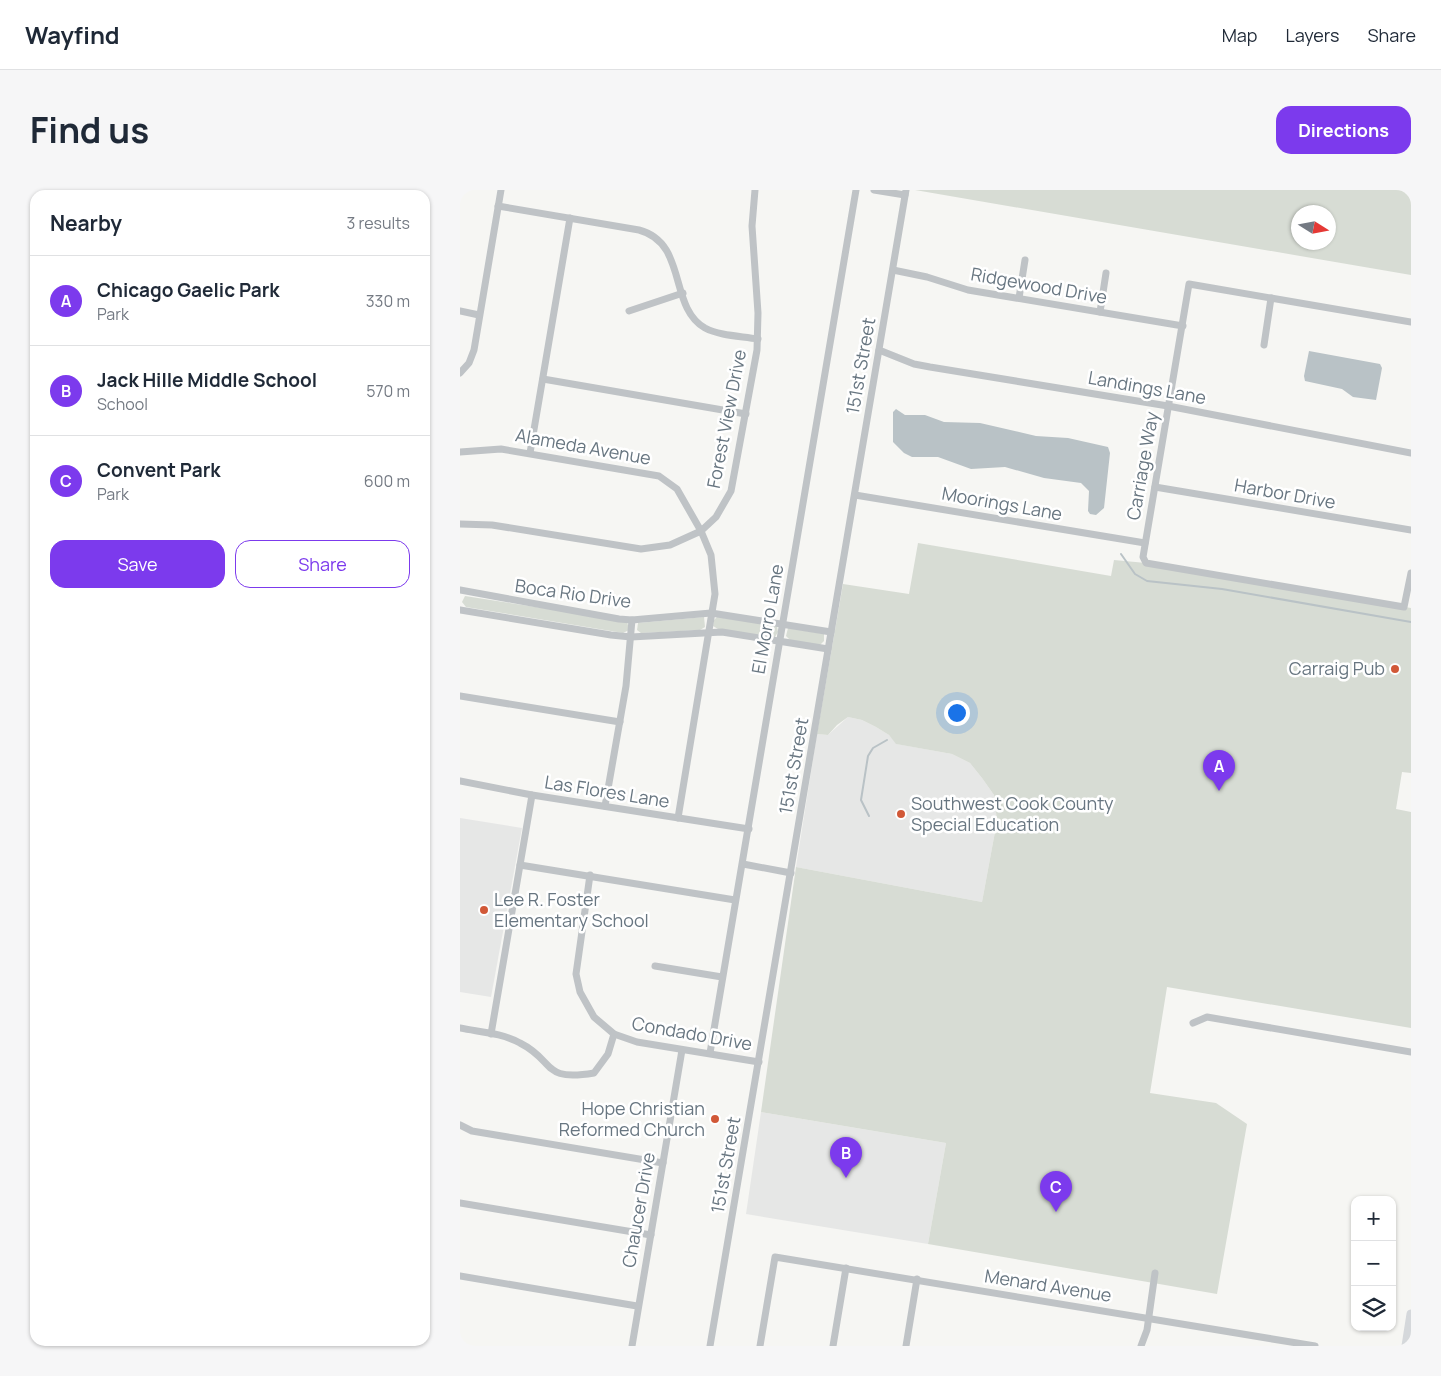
<!DOCTYPE html>
<meta charset="utf-8">
<style>
body{margin:0;font-family:Manrope,sans-serif;background:#f6f6f7;color:#1f2937}
.controls{position:absolute;right:15px;bottom:15px;display:grid;overflow:hidden;border-radius:10px;box-shadow:0 1px 4px #0004}
.controls button{width:45px;height:45px;display:grid;place-items:center;padding:0;border:0;border-bottom:1px solid #e0e1e3;background:#fff;color:#1f2937;font:25px sans-serif}
.compass{position:absolute;left:831px;top:15px;width:45px;height:45px;border-radius:50%;background:#fff;box-shadow:0 1px 4px #0004;rotate:101deg}
.you{position:absolute;left:496px;top:522px;width:18px;height:18px;margin:-12px;border:4px solid #fff;border-radius:50%;background:#1a73e8;box-shadow:0 0 0 8px #1a73e833}
.badge{display:grid;place-items:center;width:32px;height:32px;border-radius:50%;background:#7c3aed;color:#fff;font-size:16px;font-weight:700}
.pin{position:absolute;translate:-50% -41px;filter:drop-shadow(0 1px 2px #0008)}
.pin::after{content:'';position:absolute;top:26px;width:18px;height:15px;background:inherit;clip-path:polygon(0 0,100% 0,50% 100%)}
.list{margin:0;padding:0;list-style:none}
h2{display:flex;justify-content:space-between;align-items:center;height:65px;margin:0;padding:0 20px;font-size:21px}
h2 small{font-size:16px;font-weight:400;color:#747a83}
.list li{display:grid;grid-template-columns:32px 1fr auto;gap:15px;align-items:center;box-sizing:border-box;height:90px;padding:0 20px;border-top:1px solid #e0e1e3}
.list b{display:block;font-size:19px;white-space:nowrap}
.list p{margin:0;font-size:16px;white-space:nowrap;color:#747a83}
.list em{font-size:16px;font-style:normal;color:#747a83}
.actions{display:flex;gap:10px;padding:15px 20px}
.actions a{flex:1;padding:11px 0;border:1px solid #7c3aed;border-radius:15px;text-align:center;font-size:18px;color:#7c3aed}
.actions .main{background:#7c3aed;color:#fff}
.icon{flex:none;width:28px;height:28px;fill:none;stroke:currentColor;stroke-width:2;stroke-linecap:round;stroke-linejoin:round}
.map{position:relative;flex:none;width:951px;height:1156px;overflow:hidden;border-radius:15px}
header{display:flex;align-items:center;gap:30px;box-sizing:border-box;height:70px;padding:0 25px;background:#fff;border-bottom:1px solid #e0e1e3}
header strong{font-size:24px}
nav{display:flex;gap:28px;margin-inline-start:auto;font-size:18px}
.intro{display:flex;align-items:center;justify-content:space-between;box-sizing:border-box;height:120px;padding:0 30px}
h1{margin:0;font-size:35px}
.button{padding:12px 22px;border-radius:15px;background:#7c3aed;color:#fff;font-size:18px;font-weight:700}
main{display:flex;gap:30px;padding:0 30px}
aside{flex:1;background:#fff;border-radius:15px;box-shadow:0 1px 4px #0004}
.map>svg:first-child{display:block}
.built{fill:#e6e7e6}
.green{fill:#d7dcd4;fill-rule:evenodd}
.water{fill:#b9c2c6}
.lines{fill:none;stroke-linecap:round;stroke-linejoin:round}
.stream{stroke:#b9c2c6;stroke-width:2}
.minor{stroke:#bfc3c6;stroke-width:7}
.major{stroke:#d5d8db;stroke-width:9}
.poi-dot{fill:#d15837;stroke:#fff;stroke-width:2}
.labels{text-anchor:middle;stroke-width:5;stroke-linejoin:round;paint-order:stroke}
.street-label{font-size:18px;fill:#687681;stroke:#fff}
.poi-label{font-size:18px;fill:#687681;stroke:#fff;text-anchor:end}
</style>
<header>
<strong>Wayfind</strong>
<nav><a>Map</a><a>Layers</a><a>Share</a></nav>
</header>
<div class="intro"><h1>Find us</h1><a class="button">Directions</a></div>
<main>
<aside>
<h2>Nearby<small>3 results</small></h2>
<ul class="list">
<li><span class="badge">A</span><div><b>Chicago Gaelic Park</b><p>Park</p></div><em>330 m</em></li>
<li><span class="badge">B</span><div><b>Jack Hille Middle School</b><p>School</p></div><em>570 m</em></li>
<li><span class="badge">C</span><div><b>Convent Park</b><p>Park</p></div><em>600 m</em></li>
</ul>
<div class="actions"><a class="main">Save</a><a>Share</a></div>
</aside>
<div class="map">
<svg width="951" height="1156" viewBox="0 0 951 1156">
<rect width="100%" height="100%" fill="#f6f6f3"/>
<g class="built">
<path d="M388 527 402 530 416 537 429 545 437 554 492 564 510 573 522 588 534 605 537 631 522 712 336 677 357 544 368 545Z"/>
<path d="M0 628 62 638 31 807 0 802Z"/>
<path d="M301 922 486 953 468 1054 286 1024Z"/>
</g>
<g class="green">
<path d="M455 0H951V85ZM838 22H868V52H838Z"/>
<path d="M458 353 651 386 654 370 686 373 951 418V583L942 582 936 619 951 622V838L707 797 690 903 756 913 787 934 757 1104 468 1054 486 953 301 922 336 677 522 712 537 631 534 605 522 588 510 573 492 564 436 554 429 545 416 537 402 530 388 527 377 535 368 545 357 544 383 394 449 404Z"/>
<path d="M5 406 167 431 169 440 163 443 6 417 2 412Z"/>
<path d="M244 427 245 437 240 440 181 443 177 440 178 433Z"/>
<path d="M257 427 317 436 318 442 315 447H311L258 439 253 436 254 430Z"/>
<path d="M328 438 364 444V451L360 455 330 450 326 446Z"/>
</g>
<g class="water">
<path d="M849 161 920 174 922 178 916 210 893 207 882 199 845 191 844 186Z"/>
<path d="M436 219 445 225H465L484 232 520 233 576 246 608 248 648 257 650 263 644 318 636 325 630 324 628 321 629 301 621 293 584 288 545 277 511 279 478 267H452L444 263 433 252V222Z"/>
</g>
<g class="lines">
<g class="stream">
<path d="M661 364 675 384 687 391 762 399 951 432"/>
<path d="M409 626 401 610 408 566 413 558 427 550"/>
</g>
<g class="minor">
<path d="M414 0 445 5"/>
<path d="M38 16 179 40C228 53 208 117 245 138 260 146 281 146 298 149"/>
<path d="M433 80 467 87 508 100 723 136"/>
<path d="M559 108 565 70"/>
<path d="M0 121 19 125"/>
<path d="M169 121 223 103"/>
<path d="M640 122 646 83"/>
<path d="M951 132 729 94 683 367 686 373 944 417 951 383"/>
<path d="M804 155 811 108"/>
<path d="M419 160 454 174 470 177 708 216 951 263"/>
<path d="M0 183 9 173 14 160 41 0"/>
<path d="M83 189 286 224"/>
<path d="M0 262 41 259 199 286 217 299 241 341 210 355 181 359 32 335 0 334"/>
<path d="M70 263 110 28"/>
<path d="M695 297 951 340"/>
<path d="M395 305 685 353"/>
<path d="M0 400 159 429 172 430 251 423 371 442"/>
<path d="M0 420 151 445 171 447 262 442 368 459"/>
<path d="M0 506 160 532"/>
<path d="M0 591 72 605 289 639"/>
<path d="M145 616 166 496 172 430"/>
<path d="M218 628 255 404 251 365 241 341 256 327 271 301 297 160 298 123 292 36 295 0"/>
<path d="M283 674 331 683"/>
<path d="M60 675 275 710"/>
<path d="M130 685 116 784 120 802 134 827 154 844 177 852 299 872"/>
<path d="M195 776 262 787"/>
<path d="M733 833 747 827 951 862"/>
<path d="M0 838C20 842 42 843 60 853 96 871 81 892 134 883L148 864 154 844"/>
<path d="M31 844 72 605"/>
<path d="M250 863 396 0"/>
<path d="M0 935 12 941 203 973"/>
<path d="M0 1013 191 1045"/>
<path d="M0 1086 177 1116"/>
<path d="M172 1156 222 860"/>
<path d="M250 1156 446 0"/>
<path d="M300 1156 315 1067 855 1156"/>
<path d="M373 1156 386 1078"/>
<path d="M446 1156 457 1089"/>
<path d="M681 1156 687 1140 695 1083"/>
</g>
<path class="major" d="M946 1156 951 1124"/>
</g>
<g class="poi-dot">
<circle cx="935" cy="479" r="5"/>
<circle cx="441" cy="624" r="5"/>
<circle cx="24" cy="720" r="5"/>
<circle cx="255" cy="929" r="5"/>
</g>
<g class="labels">
<g class="street-label">
<text transform="translate(579 96) rotate(10)" y="6">Ridgewood Drive</text>
<text transform="translate(401 176) rotate(-80)" y="6">151st Street</text>
<text transform="translate(687 198) rotate(10)" y="6">Landings Lane</text>
<text transform="translate(267 229) rotate(-79)" y="6">Forest View Drive</text>
<text transform="translate(123 257) rotate(10)" y="6">Alameda Avenue</text>
<text transform="translate(683 276) rotate(-80)" y="6">Carriage Way</text>
<text transform="translate(825 304) rotate(10)" y="6">Harbor Drive</text>
<text transform="translate(542 314) rotate(10)" y="6">Moorings Lane</text>
<text transform="translate(113 404) rotate(8)" y="6">Boca Rio Drive</text>
<text transform="translate(308 429) rotate(-80)" y="6">El Morro Lane</text>
<text transform="translate(334 576) rotate(-80)" y="6">151st Street</text>
<text transform="translate(147 602) rotate(9)" y="6">Las Flores Lane</text>
<text transform="translate(232 844) rotate(10)" y="6">Condado Drive</text>
<text transform="translate(266 975) rotate(-80)" y="6">151st Street</text>
<text transform="translate(179 1020) rotate(-80)" y="6">Chaucer Drive</text>
<text transform="translate(588 1096) rotate(9)" y="6">Menard Avenue</text>
</g>
<g class="poi-label">
<text x="925" y="485">Carraig Pub</text>
<text x="451" y="620" text-anchor="start">Southwest Cook County<tspan x="451" dy="21">Special Education</tspan></text>
<text x="34" y="716" text-anchor="start">Lee R. Foster<tspan x="34" dy="21">Elementary School</tspan></text>
<text x="245" y="925">Hope Christian<tspan x="245" dy="21">Reformed Church</tspan></text>
</g>
</g>
</svg>
<div class="controls">
<button>+</button>
<button>−</button>
<button><svg class="icon" aria-label="layers" viewBox="0 0 24 24"><path d="M12 4l9 5-9 5-9-5zM3 14l9 5 9-5"/></svg></button>
</div>
<svg class="compass" viewBox="-18 -18 36 36"><path d="M0-13l5 13h-10z" fill="#e53935"/><path d="M0 13l5-13h-10z" fill="#747a83"/></svg>
<div class="you"></div>
<div class="pin badge" style="left:759px;top:601px">A</div>
<div class="pin badge" style="left:386px;top:988px">B</div>
<div class="pin badge" style="left:596px;top:1022px">C</div>
</div>
</main>
